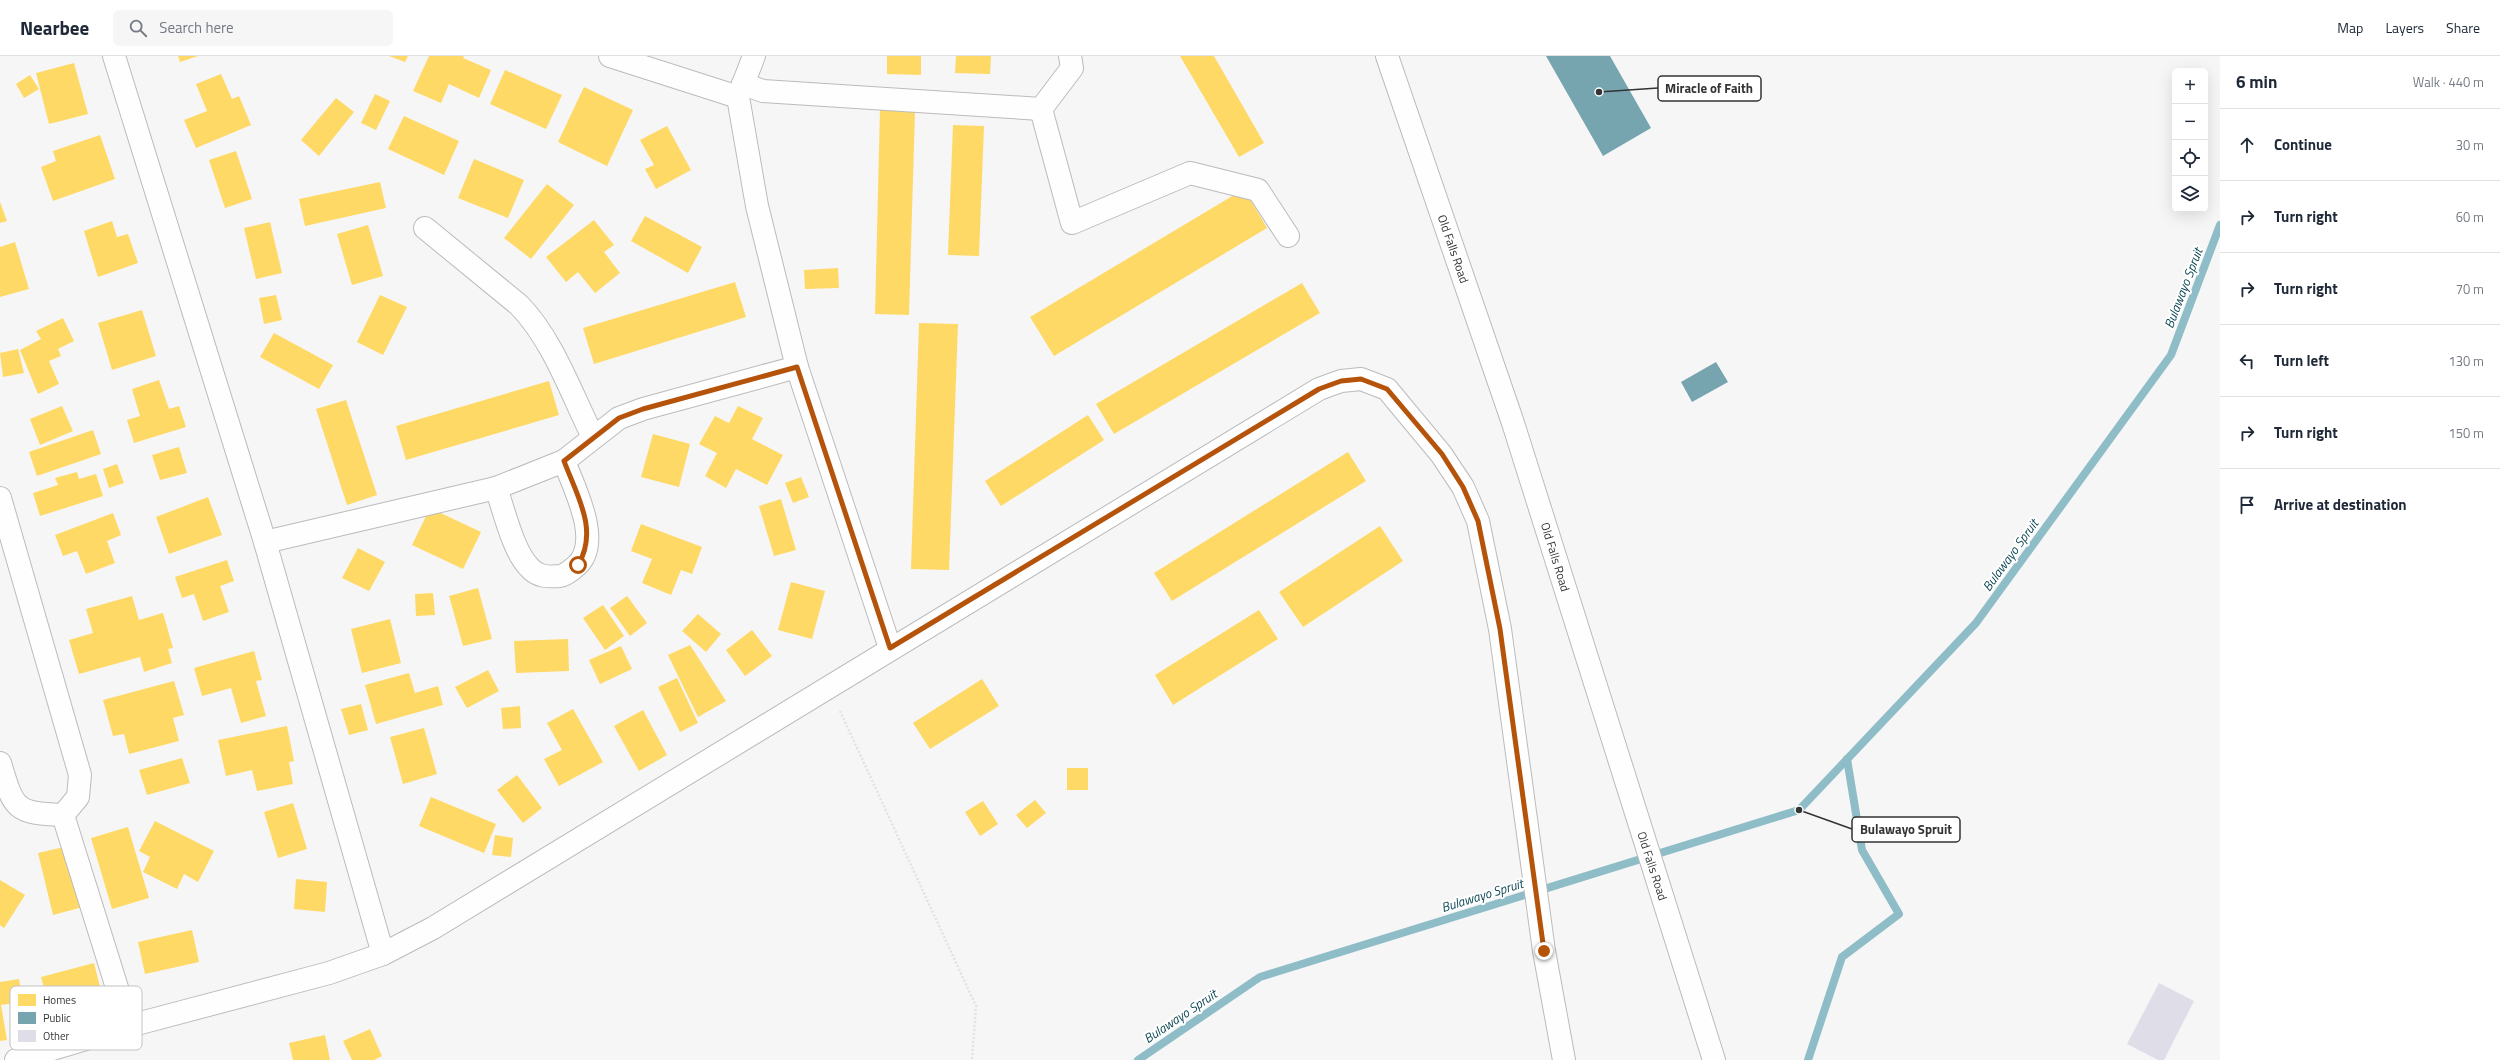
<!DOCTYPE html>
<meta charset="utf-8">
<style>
body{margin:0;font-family:"Titillium Web",sans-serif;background:#f6f6f7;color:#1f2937}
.controls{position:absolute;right:12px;top:12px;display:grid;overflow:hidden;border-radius:6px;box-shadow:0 4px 16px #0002}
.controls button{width:36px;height:36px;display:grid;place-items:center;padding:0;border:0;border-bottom:1px solid #e0e1e3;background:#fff;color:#1f2937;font:20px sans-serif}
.stop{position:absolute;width:12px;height:12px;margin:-9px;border:3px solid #b45309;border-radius:50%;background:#fff}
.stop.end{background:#b45309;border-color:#fff;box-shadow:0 1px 4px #0008}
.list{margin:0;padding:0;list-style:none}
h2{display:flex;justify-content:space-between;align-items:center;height:52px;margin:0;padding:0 16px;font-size:17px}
h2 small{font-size:13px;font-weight:400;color:#747a83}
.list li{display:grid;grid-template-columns:26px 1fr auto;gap:12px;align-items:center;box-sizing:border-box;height:72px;padding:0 16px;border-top:1px solid #e0e1e3}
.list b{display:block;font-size:15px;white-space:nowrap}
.list em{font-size:13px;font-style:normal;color:#747a83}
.icon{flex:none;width:22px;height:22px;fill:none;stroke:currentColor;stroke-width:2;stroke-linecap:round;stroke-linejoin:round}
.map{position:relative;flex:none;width:2220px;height:1004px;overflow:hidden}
header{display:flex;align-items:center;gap:24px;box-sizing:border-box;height:56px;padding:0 20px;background:#fff;border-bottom:1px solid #e0e1e3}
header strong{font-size:19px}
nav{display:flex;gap:22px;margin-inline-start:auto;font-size:14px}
.search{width:280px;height:36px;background:#f6f6f7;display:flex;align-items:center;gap:10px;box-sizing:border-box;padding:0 14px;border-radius:6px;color:#747a83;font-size:15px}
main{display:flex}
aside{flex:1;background:#fff}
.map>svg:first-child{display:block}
.homes{fill:#ffd966}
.public{fill:#76a5af}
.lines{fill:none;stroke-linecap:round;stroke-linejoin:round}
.stream{stroke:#8fbdc7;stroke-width:8}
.building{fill:#dfdee8}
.minor-casing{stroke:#bbb;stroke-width:24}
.path{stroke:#e2e2e3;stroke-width:2.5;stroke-dasharray:2 2;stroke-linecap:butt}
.minor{stroke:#fefefe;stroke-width:22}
.route{stroke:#b45309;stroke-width:5}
.labels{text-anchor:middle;stroke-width:4;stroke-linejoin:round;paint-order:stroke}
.street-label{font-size:12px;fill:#343335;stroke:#fff}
.water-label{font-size:13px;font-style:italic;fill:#0f4a56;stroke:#fff}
.key{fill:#fff;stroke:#c2c2c2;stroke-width:1}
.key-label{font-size:11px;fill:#343335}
.leader{fill:none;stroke:#343335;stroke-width:1.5}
.callout-dot{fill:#343335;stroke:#fff;stroke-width:1.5}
.callout{fill:#fff;stroke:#343335;stroke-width:1.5}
.callout-label{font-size:13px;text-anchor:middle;font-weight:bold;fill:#343335}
</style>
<header>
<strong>Nearbee</strong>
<div class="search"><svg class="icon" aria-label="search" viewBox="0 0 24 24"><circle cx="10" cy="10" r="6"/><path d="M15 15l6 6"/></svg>Search here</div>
<nav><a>Map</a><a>Layers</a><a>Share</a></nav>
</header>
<main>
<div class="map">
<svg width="2220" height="1004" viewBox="0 0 2220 1004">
<rect width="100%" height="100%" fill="#f6f6f7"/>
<g class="homes">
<path d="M178 0H198L180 6Z"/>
<path d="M389 0H408L405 6Z"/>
<path d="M429 0H464L463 2 491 14 479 42 449 28 441 47 413 35Z"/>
<path d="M887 0H921V19L887 18Z"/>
<path d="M956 0H991L990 18 955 17Z"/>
<path d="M1180 0H1214L1264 87 1239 101Z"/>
<path d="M74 7 88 58 49 68 36 17Z"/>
<path d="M505 14 562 39 546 73 490 48Z"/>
<path d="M221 18 232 43 239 40 251 69 196 92 184 64 207 55 196 28Z"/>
<path d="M30 19 39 33 24 42 16 28Z"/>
<path d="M584 31 633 54 607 110 558 86Z"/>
<path d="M375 38 390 45 376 74 361 67Z"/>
<path d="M336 42 354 56 319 100 301 84Z"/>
<path d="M880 53 915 55 909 259 875 258Z"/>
<path d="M404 60 459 85 444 119 388 93Z"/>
<path d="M953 69 984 70 979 200 948 199Z"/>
<path d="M667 70 691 114 656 133 645 113 654 109 640 84Z"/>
<path d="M100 79 115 123 53 145 41 111 56 105 53 95Z"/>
<path d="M236 95 252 143 225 152 209 104Z"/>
<path d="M474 103 524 124 508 162 458 142Z"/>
<path d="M380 126 386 152 305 170 299 143Z"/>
<path d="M547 128 574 149 531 203 504 182Z"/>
<path d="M1244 133 1267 172 1054 300 1030 261Z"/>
<path d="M0 146 7 165 0 167Z"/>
<path d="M645 160 702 191 688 217 631 185Z"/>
<path d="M594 164 614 189 604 196 620 217 595 237 578 216 566 226 546 201Z"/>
<path d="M112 165 117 181 128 178 138 207 98 221 84 175Z"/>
<path d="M270 166 282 217 256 223 244 172Z"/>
<path d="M368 169 383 220 352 229 337 178Z"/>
<path d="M15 186 29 233 0 241V191Z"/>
<path d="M838 212 839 232 805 233 804 214Z"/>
<path d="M735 226 746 261 594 308 583 272Z"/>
<path d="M1302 227 1320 257 1114 378 1096 348Z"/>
<path d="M276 239 282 264 264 268 259 242Z"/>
<path d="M380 239 407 251 383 299 357 286Z"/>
<path d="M142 254 156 300 112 314 98 267Z"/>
<path d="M63 262 74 285 58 293 61 300 49 305 59 328 38 338 20 294 41 283 36 275Z"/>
<path d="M919 267 958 268 949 514 911 513Z"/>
<path d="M274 277 333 309 319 333 260 301Z"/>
<path d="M18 293 24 317 3 321 0 297Z"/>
<path d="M159 324 169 353 179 350 186 371 134 387 127 364 140 360 132 333Z"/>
<path d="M549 325 559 359 406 404 396 370Z"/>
<path d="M346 344 377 439 347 449 316 353Z"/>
<path d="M62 350 73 375 40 389 30 363Z"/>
<path d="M738 350 763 362 752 383 783 399 767 429 736 413 726 432 705 420 717 397 699 388 715 360 729 367Z"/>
<path d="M1088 359 1104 384 1001 450 985 425Z"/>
<path d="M93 374 101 398 37 420 29 396Z"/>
<path d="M653 378 690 388 679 431 641 421Z"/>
<path d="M179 391 187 417 160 424 152 399Z"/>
<path d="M1348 396 1366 425 1172 545 1154 517Z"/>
<path d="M117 408 124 427 109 432 103 413Z"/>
<path d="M77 416 79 423 96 418 103 440 40 460 33 437 58 429 55 422Z"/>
<path d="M801 421 809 441 793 447 785 427Z"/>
<path d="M208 441 222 479 169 498 156 461Z"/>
<path d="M781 443 796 494 774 500 759 450Z"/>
<path d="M430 452 481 476 463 513 412 489Z"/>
<path d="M113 457 121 479 107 485 115 507 86 518 77 495 63 500 55 479Z"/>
<path d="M641 468 702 491 692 518 681 514 671 539 642 527 652 503 631 495Z"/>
<path d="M1380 470 1403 505 1303 571 1279 536Z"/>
<path d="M358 492 385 506 369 535 342 522Z"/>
<path d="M227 504 234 525 220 530 229 556 203 565 194 538 182 542 175 521Z"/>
<path d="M791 526 825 535 812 583 778 574Z"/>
<path d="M478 532 492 583 463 590 449 540Z"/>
<path d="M433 537 435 559 416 560 415 538Z"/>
<path d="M132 540 139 564 163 557 173 592 168 593 172 607 144 616 140 601 79 618 69 584 93 577 86 553Z"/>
<path d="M627 540 647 567 630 580 610 552Z"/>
<path d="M603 549 624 580 605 594 583 562Z"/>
<path d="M1259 554 1278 583 1173 649 1155 619Z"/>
<path d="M698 558 721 578 706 596 682 575Z"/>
<path d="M390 563 401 607 362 617 351 573Z"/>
<path d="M752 574 772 600 745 620 726 594Z"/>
<path d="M568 583 569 615 516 617 514 585Z"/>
<path d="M690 589 726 645 698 661 668 599Z"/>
<path d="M621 590 632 613 600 628 589 604Z"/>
<path d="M254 595 262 624 256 625 266 660 241 667 231 632 202 640 194 612Z"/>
<path d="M488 614 499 635 467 652 455 631Z"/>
<path d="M409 617 415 637 438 630 443 649 376 668 365 629Z"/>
<path d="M677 622 698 667 680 676 658 631Z"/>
<path d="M982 623 999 650 930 693 913 667Z"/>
<path d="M174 625 184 659 173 662 179 685 129 698 124 678 113 680 103 644Z"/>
<path d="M361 648 368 674 349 679 341 653Z"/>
<path d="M520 650 521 672 503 673 501 652Z"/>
<path d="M573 653 603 706 559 730 544 703 562 694 547 667Z"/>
<path d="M643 654 667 699 639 715 614 670Z"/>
<path d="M287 670 294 705 289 706 293 728 257 735 252 714 226 720 218 684Z"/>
<path d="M424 672 437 718 403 728 390 681Z"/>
<path d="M182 702 190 727 147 739 139 714Z"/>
<rect x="1067" y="712" width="21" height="22"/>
<path d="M517 719 542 752 523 767 497 734Z"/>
<path d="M431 741 496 768 484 797 419 770Z"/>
<path d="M1035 744 1046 757 1027 772 1016 759Z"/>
<path d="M983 745 998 768 980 780 965 756Z"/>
<path d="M293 747 307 793 278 802 264 756Z"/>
<path d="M155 765 214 795 198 826 184 818 177 833 143 816 150 801 139 795Z"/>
<path d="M128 771 149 842 112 853 91 782Z"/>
<path d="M495 779 513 782 511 801 492 799Z"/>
<path d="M68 790 83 851 53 859 38 797Z"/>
<path d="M296 823 327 826 325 856 294 853Z"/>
<path d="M0 824 25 839 4 872 0 869Z"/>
<path d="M192 874 199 906 145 918 138 886Z"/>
<path d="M94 907 101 935 48 948 41 921Z"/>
<path d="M19 923 23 946 1 949 7 984 0 985V926Z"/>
<path d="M370 973 382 1000 374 1004H352L343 985Z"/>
<path d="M325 979 330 1004H293L289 987Z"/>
</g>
<g class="public">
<path d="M1546 0H1610L1651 72 1603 100Z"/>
<path d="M1716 306 1728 326 1692 346 1681 326Z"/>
</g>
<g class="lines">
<g class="stream">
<path d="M1138 1004 1260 921 1799 754 1976 567 2171 299 2220 169"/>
<path d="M1808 1004 1842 901 1899 858 1862 794 1847 703"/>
</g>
</g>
<path class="building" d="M2159 927 2194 945 2164 1004H2158L2127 988Z"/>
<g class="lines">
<defs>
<g id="minor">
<path d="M114 0 265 486 383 898"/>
<path d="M610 0 738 41"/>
<path d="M754 0 738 41 757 150 797 311 890 592"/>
<path d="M1387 0 1513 367 1714 1004"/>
<path d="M743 28 763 35 1041 53 1072 12 1070 0"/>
<path d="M1041 53 1072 167 1190 117 1258 134 1288 180"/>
<path d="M425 172 519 249C553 284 571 337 593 381"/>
<path d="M496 432C504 454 513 495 529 511 537 521 548 521 560 520 566 519 570 515 575 511 604 488 574 432 564 405"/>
<path d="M0 442 80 719 78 741 63 759C15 757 14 754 0 707"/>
<path d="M265 486 496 432 564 405 619 362 643 353 797 311"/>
<path d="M63 759 129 970"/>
<path d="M16 1004 129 970 329 917 383 898 433 872 1319 333 1341 325 1361 323 1387 333 1441 398 1463 431 1478 465 1500 573 1544 895 1564 1004"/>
</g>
</defs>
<use href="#minor" class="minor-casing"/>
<path class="path" d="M840 655 976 950 972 1004"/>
<use href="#minor" class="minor"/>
</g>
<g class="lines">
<path class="route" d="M578 509C599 474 577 440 564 405L619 362 643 353 797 311 890 592 1319 333 1341 325 1361 323 1387 333 1442 398 1463 431 1478 465 1500 573 1544 895"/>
</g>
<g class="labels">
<g class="street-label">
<text transform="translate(1453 193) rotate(71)" y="4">Old Falls Road</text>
<text transform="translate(1555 501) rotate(73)" y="4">Old Falls Road</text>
<text transform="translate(1652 810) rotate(72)" y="4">Old Falls Road</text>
</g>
<g class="water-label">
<text transform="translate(2183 232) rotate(-69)" y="5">Bulawayo Spruit</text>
<text transform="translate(2010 499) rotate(-54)" y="5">Bulawayo Spruit</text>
<text transform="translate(1482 839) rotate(-17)" y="5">Bulawayo Spruit</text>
<text transform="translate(1180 960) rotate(-34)" y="5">Bulawayo Spruit</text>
</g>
</g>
<rect x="10" y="930" width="132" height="64" rx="6" class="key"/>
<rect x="18" y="938" width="18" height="12" fill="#ffd966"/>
<rect x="18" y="956" width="18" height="12" fill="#76a5af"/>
<rect x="18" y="974" width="18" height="12" fill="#dfdee8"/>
<g class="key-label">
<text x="43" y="948">Homes</text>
<text x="43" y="966">Public</text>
<text x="43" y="984">Other</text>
</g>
<path class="leader" d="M1599 36L1658 32M1799 754L1852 773"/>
<g class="callout-dot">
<circle cx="1599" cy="36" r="4"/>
<circle cx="1799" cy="754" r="4"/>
</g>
<g class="callout">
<rect x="1658" y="20" width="103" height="25" rx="4"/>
<rect x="1852" y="761" width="108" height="25" rx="4"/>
</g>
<g class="callout-label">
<text x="1709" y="37">Miracle of Faith</text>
<text x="1906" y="778">Bulawayo Spruit</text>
</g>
</svg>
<div class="controls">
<button>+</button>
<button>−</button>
<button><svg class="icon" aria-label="locate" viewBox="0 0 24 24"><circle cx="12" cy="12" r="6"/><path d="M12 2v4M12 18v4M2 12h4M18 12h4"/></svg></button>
<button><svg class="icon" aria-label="layers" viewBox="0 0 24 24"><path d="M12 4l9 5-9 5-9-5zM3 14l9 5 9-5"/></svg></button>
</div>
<div class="stop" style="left:578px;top:509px"></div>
<div class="stop end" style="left:1544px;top:895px"></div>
</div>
<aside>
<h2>6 min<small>Walk · 440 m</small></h2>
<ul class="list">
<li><svg class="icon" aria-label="ahead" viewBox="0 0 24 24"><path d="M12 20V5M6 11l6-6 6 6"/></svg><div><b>Continue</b></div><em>30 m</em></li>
<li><svg class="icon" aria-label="right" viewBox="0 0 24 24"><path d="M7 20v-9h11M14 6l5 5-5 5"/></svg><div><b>Turn right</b></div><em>60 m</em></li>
<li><svg class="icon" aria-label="right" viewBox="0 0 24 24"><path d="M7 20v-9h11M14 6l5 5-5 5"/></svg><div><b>Turn right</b></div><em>70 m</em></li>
<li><svg class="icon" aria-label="left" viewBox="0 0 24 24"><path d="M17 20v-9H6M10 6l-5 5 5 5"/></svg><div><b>Turn left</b></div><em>130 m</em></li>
<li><svg class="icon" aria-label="right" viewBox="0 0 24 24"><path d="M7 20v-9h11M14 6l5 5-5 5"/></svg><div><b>Turn right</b></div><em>150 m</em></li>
<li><svg class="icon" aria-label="arrive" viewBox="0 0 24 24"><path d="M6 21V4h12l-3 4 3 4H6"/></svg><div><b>Arrive at destination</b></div></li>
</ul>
</aside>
</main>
